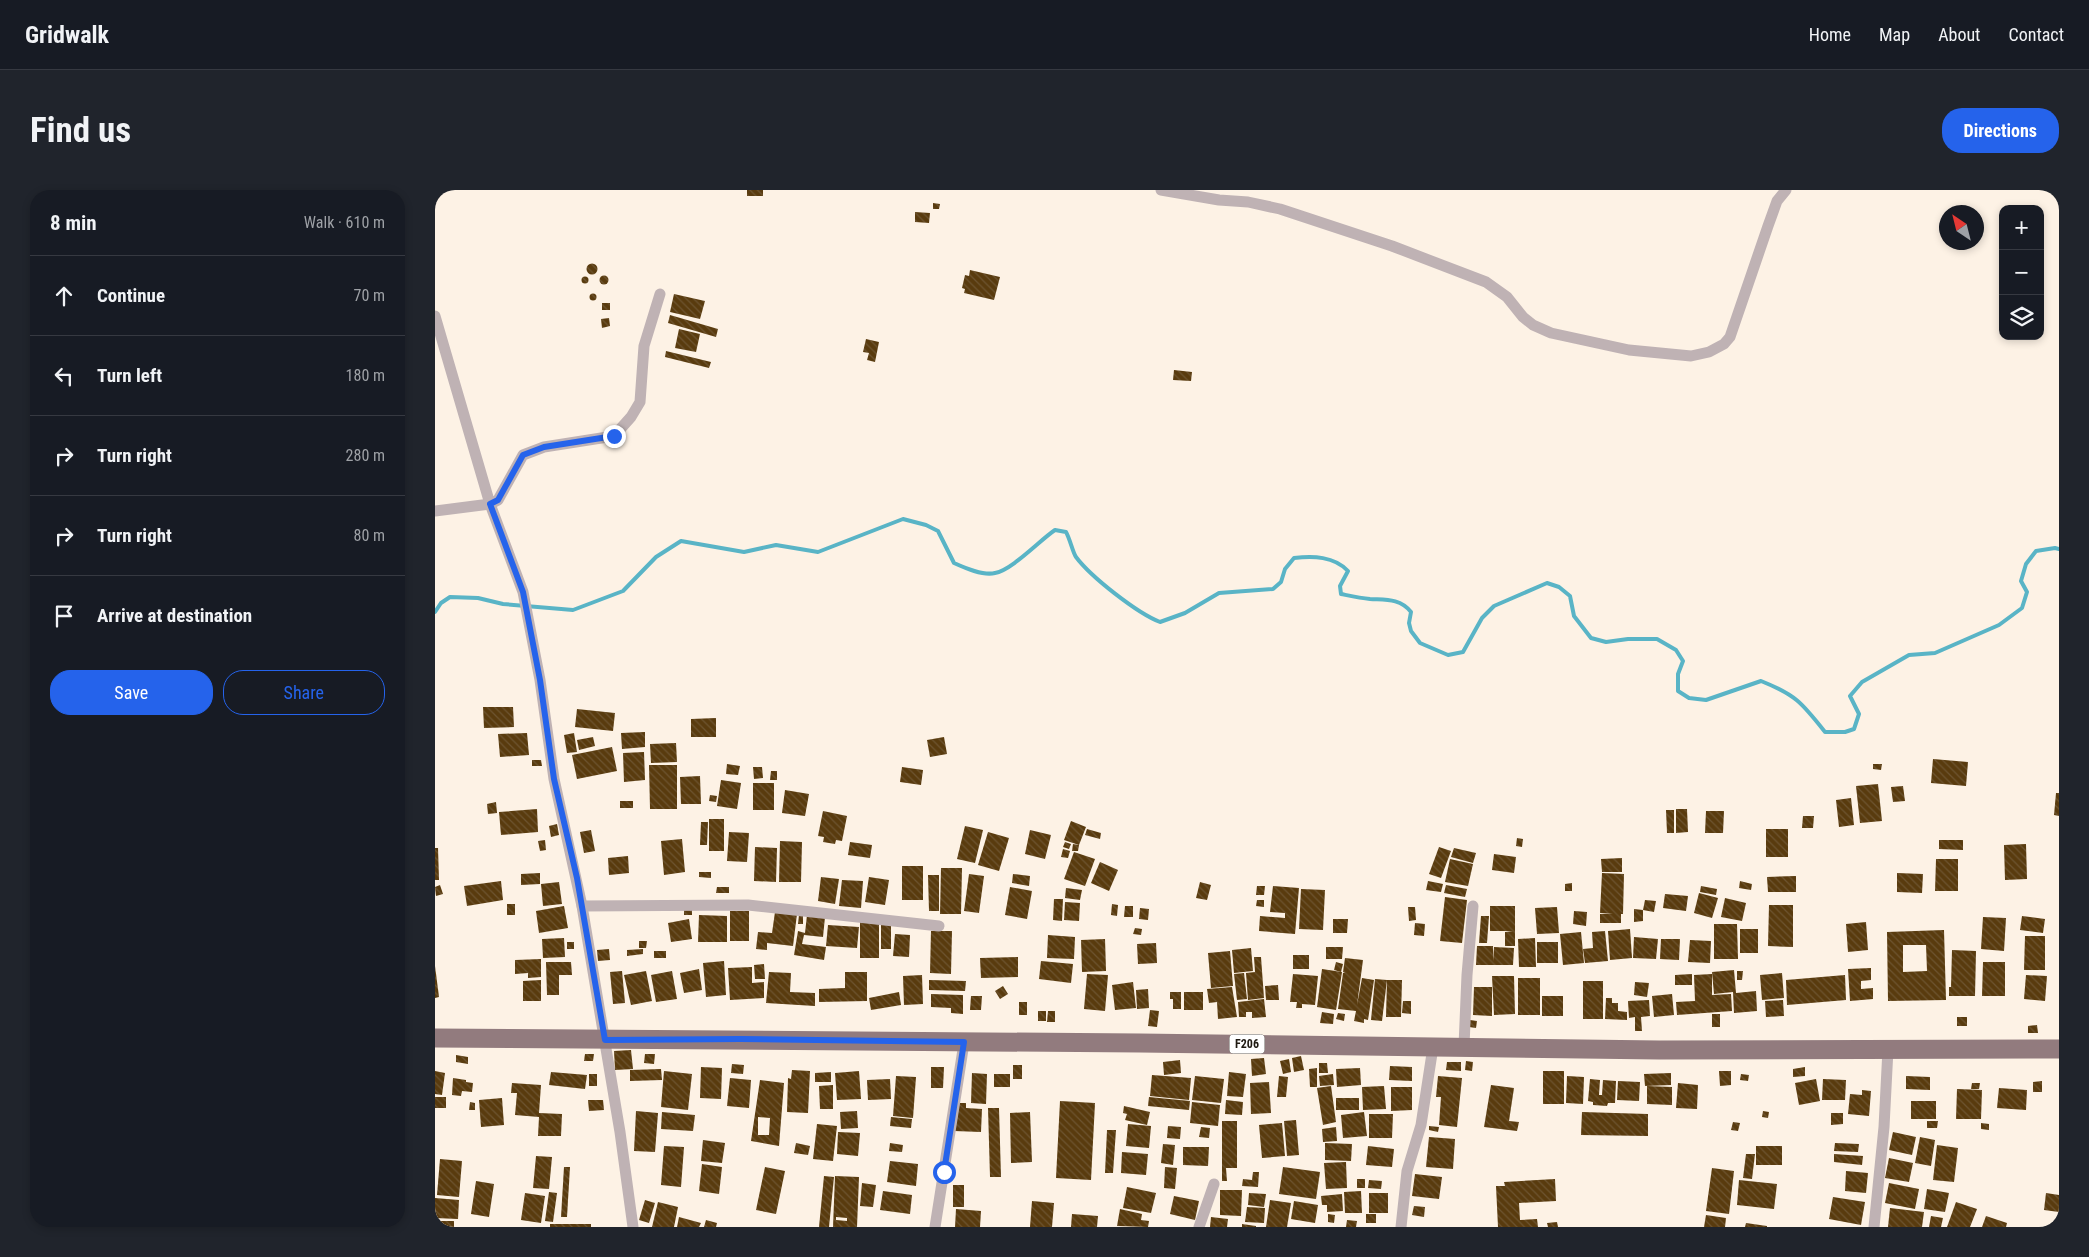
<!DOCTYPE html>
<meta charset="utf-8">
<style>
body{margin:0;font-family:"Roboto Condensed",sans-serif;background:#20242c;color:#f1f3f6}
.controls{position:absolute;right:15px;top:15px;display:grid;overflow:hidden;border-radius:10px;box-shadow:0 2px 8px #0003}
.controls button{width:45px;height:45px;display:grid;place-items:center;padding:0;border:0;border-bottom:1px solid #363941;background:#171b24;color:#f1f3f6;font:25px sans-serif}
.compass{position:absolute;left:1504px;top:15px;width:45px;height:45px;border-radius:50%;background:#171b24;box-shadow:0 2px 8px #0003;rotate:325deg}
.stop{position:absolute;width:15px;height:15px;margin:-11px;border:4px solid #2563eb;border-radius:50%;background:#fff}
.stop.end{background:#2563eb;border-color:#fff;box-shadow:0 1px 5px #0008}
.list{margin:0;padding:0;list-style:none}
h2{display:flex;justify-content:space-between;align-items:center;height:65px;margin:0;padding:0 20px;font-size:21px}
h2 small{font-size:16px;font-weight:400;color:#9ea1a6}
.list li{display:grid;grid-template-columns:32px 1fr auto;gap:15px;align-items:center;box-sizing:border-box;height:80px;padding:0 20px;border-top:1px solid #363941}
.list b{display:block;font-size:19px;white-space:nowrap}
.list em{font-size:16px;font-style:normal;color:#9ea1a6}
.actions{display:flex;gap:10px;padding:15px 20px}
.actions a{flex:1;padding:11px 0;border:1px solid #2563eb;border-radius:20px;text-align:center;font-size:18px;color:#2563eb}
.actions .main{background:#2563eb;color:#fff}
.icon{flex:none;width:28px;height:28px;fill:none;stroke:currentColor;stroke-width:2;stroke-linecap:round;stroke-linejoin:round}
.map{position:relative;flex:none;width:1624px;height:1037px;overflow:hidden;border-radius:20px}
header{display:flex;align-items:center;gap:30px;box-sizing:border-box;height:70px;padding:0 25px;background:#171b24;border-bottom:1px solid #363941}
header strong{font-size:24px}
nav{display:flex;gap:28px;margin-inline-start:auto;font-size:18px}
.intro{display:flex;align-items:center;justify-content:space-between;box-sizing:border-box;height:120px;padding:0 30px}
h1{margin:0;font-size:35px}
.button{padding:12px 22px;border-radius:20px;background:#2563eb;color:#fff;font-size:18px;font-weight:700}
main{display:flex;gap:30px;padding:0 30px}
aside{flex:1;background:#171b24;border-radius:20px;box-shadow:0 2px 8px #0003}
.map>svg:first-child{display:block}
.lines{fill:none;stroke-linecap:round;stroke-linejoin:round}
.stream{stroke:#59b4c6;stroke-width:4}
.building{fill:url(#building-back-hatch);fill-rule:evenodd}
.minor{stroke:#bfb2b4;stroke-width:11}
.primary{stroke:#927b7e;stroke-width:19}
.route{stroke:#2563eb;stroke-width:6}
.labels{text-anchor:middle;stroke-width:5;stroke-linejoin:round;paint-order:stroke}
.shield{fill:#fff;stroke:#625e58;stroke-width:1}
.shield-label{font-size:12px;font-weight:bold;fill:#1f1911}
</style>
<header>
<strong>Gridwalk</strong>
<nav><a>Home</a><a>Map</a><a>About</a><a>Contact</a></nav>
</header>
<div class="intro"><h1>Find us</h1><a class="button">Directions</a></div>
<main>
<aside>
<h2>8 min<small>Walk · 610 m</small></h2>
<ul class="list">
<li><svg class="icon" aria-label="ahead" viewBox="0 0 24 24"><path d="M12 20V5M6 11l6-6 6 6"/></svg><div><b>Continue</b></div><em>70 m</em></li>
<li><svg class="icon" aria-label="left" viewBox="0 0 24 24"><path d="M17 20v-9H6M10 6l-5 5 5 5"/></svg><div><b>Turn left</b></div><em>180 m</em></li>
<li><svg class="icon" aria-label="right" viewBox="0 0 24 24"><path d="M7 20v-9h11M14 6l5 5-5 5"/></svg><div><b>Turn right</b></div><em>280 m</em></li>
<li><svg class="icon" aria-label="right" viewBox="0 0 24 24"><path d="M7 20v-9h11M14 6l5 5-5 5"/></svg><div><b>Turn right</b></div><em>80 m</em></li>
<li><svg class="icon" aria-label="arrive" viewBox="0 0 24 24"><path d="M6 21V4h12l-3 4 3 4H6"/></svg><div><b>Arrive at destination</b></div></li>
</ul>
<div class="actions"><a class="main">Save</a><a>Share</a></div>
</aside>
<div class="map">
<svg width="1624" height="1037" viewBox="0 0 1624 1037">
<defs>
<pattern id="building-back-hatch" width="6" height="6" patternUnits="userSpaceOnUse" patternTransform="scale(1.25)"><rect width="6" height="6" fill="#593b0e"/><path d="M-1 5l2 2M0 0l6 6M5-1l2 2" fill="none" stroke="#6d5430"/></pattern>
</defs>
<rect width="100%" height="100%" fill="#fdf2e5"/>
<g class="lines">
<path class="stream" d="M0 422 6 413 15 407 43 408 68 414 138 420 188 401 221 367 246 351 309 362 341 355 383 362 468 329 491 335 503 341 519 373C530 378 548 386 560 383 577 380 605 350 620 340L631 342C635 349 638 363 641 367 656 387 702 423 725 432L750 423 784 403 838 399 846 392 850 379 859 368C878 366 899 366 913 381L905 396 906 404C916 406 925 408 935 409 950 410 965 408 976 422L974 433 976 441 985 453 1013 465 1028 462 1047 428 1059 416 1112 393 1124 397 1135 406 1139 426 1156 448 1171 452 1193 449H1222L1241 460 1248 471 1243 484V501L1254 508 1271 510 1326 491C1361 505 1367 513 1390 542H1410L1419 539 1424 524 1415 506 1427 492 1474 465 1500 463 1564 435 1587 418 1592 402 1586 391 1591 374 1601 361 1620 358 1624 359"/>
</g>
<g class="building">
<rect x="312" y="0" width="16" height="6"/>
<path d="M498 13 505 14 504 19H498Z"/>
<path d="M480 22 495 23 494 33 480 32Z"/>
<circle cx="157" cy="79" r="5.5"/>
<path d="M535 80 565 87 559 110 529 103 530 99 527 98 530 85 534 86Z"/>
<circle cx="169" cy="90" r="4.5"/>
<circle cx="150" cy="90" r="3.5"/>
<circle cx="158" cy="107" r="3.5"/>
<path d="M239 104 270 111 265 129 235 122Z"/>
<rect x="167" y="113" width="8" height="7"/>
<path d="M235 125 283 139 281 147 233 133Z"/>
<path d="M174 128 175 136 167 138 166 129Z"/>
<path d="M244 139 265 144 261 162 240 158Z"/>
<path d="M431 149 444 152 440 172 432 170 434 163 428 162Z"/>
<path d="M231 161 276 172 274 178 230 167Z"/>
<path d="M739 180 757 182 756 191 738 190Z"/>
<path d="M48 517H78L79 537 49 538Z"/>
<path d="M142 519 180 523 178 541 140 537Z"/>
<path d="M281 528V547H256V529Z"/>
<path d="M210 542V557L187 559 186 543Z"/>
<path d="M92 543 94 565 65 567 63 544Z"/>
<path d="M139 543 142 562 132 563 129 545Z"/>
<path d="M158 547 160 556 144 560 142 550Z"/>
<path d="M509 547 512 564 495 567 492 550Z"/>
<path d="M241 553 242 572 216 573 215 554Z"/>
<path d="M177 557 182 581 142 589 137 565Z"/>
<path d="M209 562 210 590 189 592 188 563Z"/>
<path d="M1498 569 1533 572 1531 596 1496 593Z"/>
<path d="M97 570H106L107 576H97Z"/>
<path d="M292 574 305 576 303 585 291 584Z"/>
<path d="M1438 574H1447L1446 580 1438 579Z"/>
<path d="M214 575H242V619H215Z"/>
<path d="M318 577H327L328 588 319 589Z"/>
<path d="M467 577 488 580 486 595 465 592Z"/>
<path d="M336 581H342V590H335Z"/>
<path d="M265 586 266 614H246L245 587Z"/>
<path d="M286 590 306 593 302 619 282 616Z"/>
<rect x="318" y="593" width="21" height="27"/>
<path d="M1443 594 1447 631 1425 633 1421 596Z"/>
<path d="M1468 596 1470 611 1458 612 1456 597Z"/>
<path d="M350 600 374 604 370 626 347 623Z"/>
<path d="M1621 603H1624V626L1619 625Z"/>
<path d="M275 605 282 606 281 612 274 611Z"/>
<path d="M1416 608 1419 635 1404 637 1401 610Z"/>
<rect x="185" y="611" width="13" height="7"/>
<path d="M61 612 62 623 53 624 52 614Z"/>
<path d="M102 619 103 642 66 645 64 622Z"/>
<path d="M1241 619H1252L1253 642 1241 643Z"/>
<path d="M1231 620H1239V643H1232Z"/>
<path d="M388 621 412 626 407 651 401 650 400 654 388 652 389 647 383 646Z"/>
<path d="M1271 621H1289L1288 643H1270Z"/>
<path d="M1368 626H1379L1378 638H1367Z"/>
<rect x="274" y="629" width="15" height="32"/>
<path d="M636 631 651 637 644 655 629 650Z"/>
<path d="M266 632H273L272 655H265Z"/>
<path d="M122 634 124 645 116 647 114 636Z"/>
<path d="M530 636 548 640 540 673 522 669Z"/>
<path d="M652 639 666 643 665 649 650 645Z"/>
<rect x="1331" y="639" width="22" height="28"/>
<path d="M156 640 160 661 149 663 145 642Z"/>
<path d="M595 640 616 645 610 669 590 664Z"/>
<path d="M294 642 314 643 312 672 292 671Z"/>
<path d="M553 642 574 648 564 681 543 675Z"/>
<path d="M1082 648 1088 649 1087 657 1081 656Z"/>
<path d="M247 649 250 682 229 685 226 651Z"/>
<path d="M110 650 111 660 105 661 103 651Z"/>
<path d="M1504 650H1528V660L1504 659Z"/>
<path d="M345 651 367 652 366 692H344Z"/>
<path d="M415 652 437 655 435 668 413 665Z"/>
<path d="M630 652 636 654 634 659 628 657Z"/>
<path d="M638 654 644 655 643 661H637Z"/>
<path d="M1591 654 1592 689 1570 690 1569 655Z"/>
<path d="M320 657 342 658 341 692 319 691Z"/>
<path d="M1004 657 1016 661 1006 688 994 684Z"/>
<path d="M0 658H3L4 690H0Z"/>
<path d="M1019 658 1041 663 1038 673 1016 667Z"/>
<path d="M628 659 635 661 633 668 626 667Z"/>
<path d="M639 662 660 669 650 696 629 689Z"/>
<path d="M1059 664 1081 667 1079 683 1057 680Z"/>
<path d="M193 666 194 683 174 685 173 668Z"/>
<path d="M1187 668V682H1167L1166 669Z"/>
<path d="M1015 669 1038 674 1033 696 1010 692Z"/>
<path d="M1501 669H1523V701H1500Z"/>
<path d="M665 672 683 680 674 701 656 693Z"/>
<rect x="467" y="676" width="21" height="34"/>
<path d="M506 678H527L526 724H505Z"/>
<path d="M264 682H276V688L264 687Z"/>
<path d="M105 683V694L86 695V684Z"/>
<path d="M1167 683 1189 684 1188 724H1186V733H1165V724H1178L1165 723Z"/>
<path d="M1462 683 1488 684 1487 703 1462 702Z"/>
<path d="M534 684 549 686 544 723 529 721Z"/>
<path d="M578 684 595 686 594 696 577 693Z"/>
<path d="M493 685H504V721H494Z"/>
<path d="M1361 686V702H1333L1332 687Z"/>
<path d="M386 687 404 689 400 714 383 711Z"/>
<path d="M434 687 454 690 450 715 430 712Z"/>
<path d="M407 690 428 691 426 718 404 716Z"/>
<path d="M66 691 68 710 32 716 29 696Z"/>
<path d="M993 691 1008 694 1006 702 991 700Z"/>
<path d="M1305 691 1317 694 1316 700 1304 698Z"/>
<path d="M124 692 127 714 108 716 106 694Z"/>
<path d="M765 692 776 695 772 710 761 708Z"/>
<path d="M1137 693V701H1130V694Z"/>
<path d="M5 695 8 704 1 706 0 697Z"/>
<path d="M1011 695 1032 699 1030 707 1009 703Z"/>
<path d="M822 696H830L829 705H821Z"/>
<path d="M838 696 864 698 860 744 824 741 825 726 850 728V723L835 722Z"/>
<path d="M1266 696 1282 699 1281 705 1265 702Z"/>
<path d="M282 697H294V703H281Z"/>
<path d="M575 697 597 701 592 729 570 725Z"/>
<path d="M631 698 647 700 645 710 630 708Z"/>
<path d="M866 699 890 700 888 740 864 739Z"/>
<path d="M1264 703 1283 708 1277 728 1259 723Z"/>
<path d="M1230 704 1253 706 1251 721 1228 718Z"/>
<path d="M1010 707 1032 710 1027 753 1005 751Z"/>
<path d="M1290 708 1311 713 1307 731 1286 727Z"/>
<path d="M619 709H628L627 731 618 730Z"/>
<path d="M822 710H829V717L821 716Z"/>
<path d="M1210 710 1221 711 1219 722 1208 720V731L1199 732V719L1208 720Z"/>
<path d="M630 712 645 713 644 731 629 730Z"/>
<rect x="72" y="714" width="8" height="11"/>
<path d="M677 714 683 715 682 726 676 725Z"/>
<path d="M1334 715H1358V757L1333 756Z"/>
<path d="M129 716 133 738 104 743 101 721Z"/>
<path d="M690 716H698V727H689Z"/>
<path d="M1055 716H1080V756H1070V742L1078 741H1055Z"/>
<path d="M973 717H980L981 730 974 731Z"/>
<path d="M1122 717 1124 743 1102 744 1100 718Z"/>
<path d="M257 718V725H249V719Z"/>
<path d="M705 718 714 719 713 730 704 729Z"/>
<rect x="295" y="721" width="19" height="30"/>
<path d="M1139 721 1152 722 1151 736 1138 734Z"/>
<path d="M340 722 362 724 358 756 332 753V760L321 759 323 742 337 743Z"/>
<path d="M264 725 292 726V752H263Z"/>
<path d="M364 725H368V734H363Z"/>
<path d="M372 725 390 727 388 747 369 745 367 754 391 757 389 770 359 765 363 741 370 743Z"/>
<path d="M1046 726H1054L1052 753H1044Z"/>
<path d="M1587 726 1610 729 1608 743 1585 740Z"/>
<path d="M1548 727 1571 728 1569 761 1546 759Z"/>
<path d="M254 729 257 749 236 752 233 733Z"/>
<path d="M898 729H913L912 743H898Z"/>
<rect x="425" y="731" width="19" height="37"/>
<path d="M456 732V759H446V733Z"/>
<path d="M1431 732 1433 760 1413 762 1411 734Z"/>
<path d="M980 733 990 734 989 746 979 745Z"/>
<path d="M1279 734H1302L1303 769H1279Z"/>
<path d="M393 735 424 737 422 758 391 756Z"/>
<path d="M700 738 707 739 706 745 698 744Z"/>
<path d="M1195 739 1197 768 1175 770 1173 741Z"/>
<rect x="1305" y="739" width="18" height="24"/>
<path d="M1509 740 1511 810 1453 811 1452 742ZM1468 755H1491L1492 781 1468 782Z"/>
<path d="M496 741H517L516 784 495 783Z"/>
<path d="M1170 741 1173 771 1150 773 1148 759 1158 758 1157 742Z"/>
<path d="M1146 742 1149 773 1128 775 1125 744Z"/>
<path d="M460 744 475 745 474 767 458 766Z"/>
<path d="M613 745 640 747 639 769 612 768Z"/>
<path d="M1590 746H1610V780H1589Z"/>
<path d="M1199 747 1223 749 1221 769 1198 768Z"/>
<path d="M129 748 130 767 108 768 107 749Z"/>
<path d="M1100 748 1101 777H1084L1083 749Z"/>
<path d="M670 749 671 781 647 782 646 750Z"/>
<path d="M1226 749H1245L1244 770 1225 769Z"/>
<path d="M1255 750 1276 751 1275 773 1253 772Z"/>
<path d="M204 751H212L211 758H204Z"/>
<rect x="132" y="752" width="7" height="7"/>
<rect x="1102" y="752" width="21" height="21"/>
<path d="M721 753 722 773 703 774 702 754Z"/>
<path d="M1042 756H1058V771L1059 757 1079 758 1078 775H1041Z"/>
<path d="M891 757H908L907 769H891Z"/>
<path d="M816 758 818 781 799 783 797 760Z"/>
<path d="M174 759 175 770 163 771 162 760Z"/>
<path d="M208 759V764L192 766V760Z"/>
<path d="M1517 760 1541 761 1540 806H1514V797H1516Z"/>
<rect x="219" y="761" width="12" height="7"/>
<path d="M795 761 798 796 776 798 773 763Z"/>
<rect x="858" y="765" width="16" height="14"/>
<path d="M583 767V787L546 788 545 768Z"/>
<path d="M819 767H826L829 808 813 810 811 783 820 782Z"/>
<path d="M910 768 928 770 922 815 927 788 939 790 933 830 929 829V833L919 831 921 821 903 819 908 783H910L908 782Z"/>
<path d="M106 769V787L93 788V783L80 784V770Z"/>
<path d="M289 771 291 805 271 807 268 773Z"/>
<path d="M606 771 638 774 636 793 604 789Z"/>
<path d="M111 772H136L137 785H124V805H112Z"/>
<path d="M901 772 908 774 906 782 899 780Z"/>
<path d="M1548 772H1570V806H1547Z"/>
<path d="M329 774 330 789H320L319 775Z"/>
<path d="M0 776 4 807 0 808Z"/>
<path d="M317 777V793L329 792V808L295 810 293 778Z"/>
<path d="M1436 778V790L1426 791V799L1438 798V809L1415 811 1413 779Z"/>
<path d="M264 779 267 800 249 803 245 783Z"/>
<path d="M887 779 907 782 901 820 882 817Z"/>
<path d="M1299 780 1301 803 1321 801 1322 821 1299 823 1298 802 1279 804 1277 782Z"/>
<path d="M187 781 190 813 178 814 175 782Z"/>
<path d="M211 781 217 811 196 815 189 785Z"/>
<path d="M237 781 242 809 221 812 216 785Z"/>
<path d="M1302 781H1308L1307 790H1302Z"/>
<path d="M334 782 356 783 355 802 380 803V816L331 813Z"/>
<path d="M410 782H432V811L384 812V799L410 798Z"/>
<path d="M809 783 812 809 802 810 799 784Z"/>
<path d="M1347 783 1349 808 1327 810 1325 785Z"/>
<path d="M652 784 673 785 670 821 649 819Z"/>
<path d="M858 784 883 786 880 815 867 814V818H861L862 812H855Z"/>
<path d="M1257 784V795H1240V785Z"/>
<path d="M1277 784V805L1296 804 1297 821 1242 825 1241 812 1260 811 1259 785Z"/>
<path d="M487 785 488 814 469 815 468 786Z"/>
<path d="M1410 785 1411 810 1352 815 1351 790Z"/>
<path d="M1591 785 1612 786 1610 811 1589 809Z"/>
<path d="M1057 786H1079L1080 824 1059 825Z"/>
<rect x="1083" y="788" width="22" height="37"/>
<path d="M940 789 952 790 947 831 936 830Z"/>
<path d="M106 790V811H88V791Z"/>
<path d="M494 790 531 791 530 801 494 800Z"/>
<path d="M952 790H967L966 827H951Z"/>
<rect x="1148" y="791" width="20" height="38"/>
<path d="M698 792 701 818 680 820 677 795Z"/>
<path d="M1200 792 1214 793 1212 807 1199 805Z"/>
<path d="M843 795 844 810H831L830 796Z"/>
<path d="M568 796 573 804 565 809 560 801Z"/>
<path d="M797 797 802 827 783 829 782 812 774 813 772 799Z"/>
<path d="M1039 797H1057V826L1038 825Z"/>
<path d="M713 799 714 818 702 819 701 800Z"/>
<path d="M464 802 466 815 436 820 434 808Z"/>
<path d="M735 802H746V819H738V809H735Z"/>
<rect x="749" y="802" width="19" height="18"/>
<path d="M496 804 528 805V824L516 823V818L496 817Z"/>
<path d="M1237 804 1239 825 1219 827 1217 806Z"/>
<path d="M536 806H547L546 820H535Z"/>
<rect x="1107" y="806" width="21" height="20"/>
<path d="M1171 808H1177V813H1183V821L1192 822V830L1170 829Z"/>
<path d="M829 809 831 827 817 828V822H811V827H804L803 812Z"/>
<path d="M1214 810 1215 826 1206 827 1207 841H1200V827L1194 828 1193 811Z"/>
<path d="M1348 810 1349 826 1331 827 1330 811Z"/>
<path d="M968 811H976V824L967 823Z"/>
<rect x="584" y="812" width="8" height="13"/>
<path d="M715 820 724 821 722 837 713 836Z"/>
<rect x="603" y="821" width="8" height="10"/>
<path d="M613 821H620V832H612Z"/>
<path d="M887 822 899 824 898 834 885 833Z"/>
<path d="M903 823 910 824 909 831 901 829Z"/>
<rect x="1277" y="824" width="8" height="13"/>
<rect x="1522" y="827" width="10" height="9"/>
<path d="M1035 830 1042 831 1041 838 1034 837Z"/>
<path d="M1602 835 1603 843H1593V836Z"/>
<path d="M196 860 198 879 180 880 179 861Z"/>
<path d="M150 864H159L158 871H149Z"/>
<path d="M210 864H220L219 874 209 873Z"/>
<path d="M21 865 33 867V874L21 872Z"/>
<path d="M866 866 869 880 859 882 857 868Z"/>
<path d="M829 868 831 884 817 886 816 869Z"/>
<path d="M854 869 856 882 848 884 845 871Z"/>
<path d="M745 870 746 883 729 885 728 872Z"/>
<path d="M1031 871 1038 872 1037 881 1030 880Z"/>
<path d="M1012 872H1026V881L1011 880Z"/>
<path d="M884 873H892L893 883H884Z"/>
<path d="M297 874 309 875 308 884 296 883Z"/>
<rect x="578" y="875" width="9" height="14"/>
<path d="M955 876 977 877V891L954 890Z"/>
<path d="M266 877 287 878 286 909 265 908Z"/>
<path d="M496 877H509L508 898H496Z"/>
<path d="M1370 877V886L1358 887V879Z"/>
<path d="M882 878V897H875L874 879Z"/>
<path d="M925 878 926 895 902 897 901 879Z"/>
<path d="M226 879 227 890 195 891V880Z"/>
<path d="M357 880 375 881 373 923 352 922 353 888 356 889Z"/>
<path d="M0 881 10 883 7 905 0 904Z"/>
<path d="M229 881 257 884 253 920 226 917Z"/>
<path d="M424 881 426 909 402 910 400 883Z"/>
<rect x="1108" y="881" width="21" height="33"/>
<path d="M1284 881H1296V895L1285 896Z"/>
<path d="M116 882 152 885 150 899 114 895Z"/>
<path d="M396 882V892H380V883Z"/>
<path d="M794 882 811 884 808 907 792 906Z"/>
<path d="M537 883 552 884 551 914 536 913Z"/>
<path d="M1236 883V895L1210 896 1209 884Z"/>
<rect x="154" y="884" width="8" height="12"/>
<rect x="559" y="884" width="16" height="13"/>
<path d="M898 884 899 895 885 896 884 886Z"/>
<path d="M1306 884 1314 885 1313 891 1305 890Z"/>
<path d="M717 885 756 888 754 910 715 906Z"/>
<path d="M461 886 481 887 478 928 458 926Z"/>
<path d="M760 886 789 889 786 913 757 910Z"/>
<path d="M844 886 853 887 851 907H842Z"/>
<path d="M1003 886 1027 888 1022 937 1004 935 1006 907H1001Z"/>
<path d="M1132 886 1149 887 1148 914 1131 913Z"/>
<path d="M1471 886 1495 887V900L1471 899Z"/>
<path d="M18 888 31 890V892L38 893 37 902 27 901 26 906 17 905Z"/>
<path d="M295 888 316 890 314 918 292 916Z"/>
<path d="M455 889 456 909 433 910 432 890Z"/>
<path d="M1155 889 1165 890 1164 905H1167L1168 890 1181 891 1180 913H1173L1172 916 1158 915V912L1153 911Z"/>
<path d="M1381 889 1385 911 1364 915 1360 893Z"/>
<path d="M1388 889 1411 890 1410 910H1387Z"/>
<path d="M325 890 349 893 344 956 316 951ZM323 927 335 928 334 945H323Z"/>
<path d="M1183 891 1205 892 1204 911 1182 910Z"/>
<path d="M1607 891V902H1598V892Z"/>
<path d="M834 892 836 923 816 924 815 893Z"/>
<path d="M77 893 106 895 104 923 127 924 126 946H103L104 927 80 925 82 903H76Z"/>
<path d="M1243 893 1263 895 1262 919 1241 918Z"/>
<path d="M1537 893H1545L1544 899H1536Z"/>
<path d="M398 895V919H385L384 896Z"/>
<path d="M1056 895 1079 898 1074 931 1084 932 1082 941 1049 937Z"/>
<path d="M896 896 901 932 888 935 882 898Z"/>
<path d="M949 896 951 919 928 920 927 897Z"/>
<path d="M1212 896 1237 897V915L1212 914Z"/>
<path d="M956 897H977V920L956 921Z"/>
<path d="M1564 898 1592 900 1591 920 1562 918Z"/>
<path d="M1522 899 1547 900 1546 929H1521Z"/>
<path d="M1427 900 1436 901 1434 926 1413 924 1415 904 1427 905Z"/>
<rect x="0" y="907" width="11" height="11"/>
<path d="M714 907 755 911 754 920 713 916Z"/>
<path d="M67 908 69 935 46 937 44 910Z"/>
<rect x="901" y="908" width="23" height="12"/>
<path d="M153 910H168L169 920 154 921Z"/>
<path d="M791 910 808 912 807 925 790 924Z"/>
<path d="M625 911 660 913 656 990 621 988Z"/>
<rect x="1476" y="911" width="25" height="18"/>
<path d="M35 912 40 913V920H34Z"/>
<path d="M757 912 785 915 783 936 755 933Z"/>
<path d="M521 913H531V918L547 919 546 942 519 941Z"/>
<path d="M689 916 715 922 712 935 690 930 692 924 688 923Z"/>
<path d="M553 918H564L566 987H555Z"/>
<path d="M201 921 223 923 220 962 199 961Z"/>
<path d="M422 921 423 938 406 939 405 922Z"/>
<path d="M1328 921 1334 922 1333 928 1327 927Z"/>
<path d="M227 922 260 925 258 941 226 939Z"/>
<path d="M595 922 597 972 576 973 575 923Z"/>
<path d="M929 922 932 946 908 948 906 925Z"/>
<path d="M1147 922 1213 924V946L1146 945Z"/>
<path d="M1396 923H1408V934L1396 935Z"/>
<path d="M934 924H958L957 948H934Z"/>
<path d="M456 927 477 929 476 938 455 936Z"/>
<path d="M861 930 864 965 852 966 849 931Z"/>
<path d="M787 931H802V978H791L792 991H787Z"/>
<path d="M1492 931H1503L1502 938H1492Z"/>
<path d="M1298 932 1305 933 1303 941 1296 940Z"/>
<path d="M847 933 850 966 827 968 824 935Z"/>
<path d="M1546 933 1554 934V940L1546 939Z"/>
<path d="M382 934 402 936 398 971 378 969Z"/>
<path d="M693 934 716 936 714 958 691 956Z"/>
<path d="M733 936 746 937 745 949 732 948Z"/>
<path d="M994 936 1004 937 1003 942 994 940Z"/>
<path d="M766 937 775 938 774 948 764 947Z"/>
<path d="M901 937 902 951 888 952 887 939Z"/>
<path d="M672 940H681L678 983H670Z"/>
<path d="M403 942 425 943 423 966 402 964Z"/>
<path d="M1458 942 1481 947 1477 965 1454 960Z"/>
<path d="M994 947 1020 949 1018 979 991 977Z"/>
<path d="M1485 947 1500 950 1496 976 1480 973Z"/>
<path d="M268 950 290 953 287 973 266 971Z"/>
<path d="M361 953 375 956 373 965 359 963Z"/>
<path d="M455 953 468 955 467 962 454 961Z"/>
<path d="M890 953 917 954 916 971 890 970Z"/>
<path d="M1400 953 1424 954 1423 962 1399 961Z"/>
<path d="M728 954 740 955 738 975 726 973Z"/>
<path d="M1502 955 1523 958 1519 992 1498 990Z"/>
<path d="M229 956 249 957 246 997 226 995Z"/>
<path d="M933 956 959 959 957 977 931 975Z"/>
<rect x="1321" y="956" width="26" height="19"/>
<path d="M748 957H774L773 976 748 975Z"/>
<path d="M687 962 713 964 711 985 686 983Z"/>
<path d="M1311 964H1320L1317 989 1308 988Z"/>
<path d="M1399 964 1428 966 1427 975 1399 972Z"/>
<path d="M101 966 117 967 114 999 98 998Z"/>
<path d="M1454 968 1478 973 1474 992 1450 988Z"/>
<path d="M5 969 27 971 24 1007 2 1005Z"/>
<path d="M455 971 483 974 481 996 452 992Z"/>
<path d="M911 972 912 998 891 999 889 973Z"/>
<path d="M267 974 287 977 284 1004 264 1001Z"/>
<path d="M129 977H135L132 1027H126Z"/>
<path d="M330 977 350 981 341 1024 321 1020Z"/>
<path d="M730 977 742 978 740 999 729 998Z"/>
<path d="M848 977 885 982 881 1009 844 1004Z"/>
<path d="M1277 978 1299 981 1294 1024 1271 1021Z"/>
<path d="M1411 981 1433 983 1431 1003 1410 1001Z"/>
<path d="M818 982H824L823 997 807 996 808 989 817 990Z"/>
<path d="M980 984 1007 987 1004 1009 977 1006Z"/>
<path d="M389 986 399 987 394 1037H384Z"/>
<path d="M400 986 424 987 422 1037H398ZM401 1027 412 1028V1031L401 1030Z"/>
<rect x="922" y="989" width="8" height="9"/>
<path d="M1120 989 1121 1011 1084 1013 1085 1030 1102 1029 1103 1037H1063L1061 996H1070L1069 992Z"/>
<path d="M934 990 947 991 946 999 933 998Z"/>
<path d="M1304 990 1342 994 1339 1019 1302 1015Z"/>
<path d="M41 991 59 994 54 1027 36 1024Z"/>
<path d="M427 993 441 995 438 1017 425 1016Z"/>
<path d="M1454 993 1484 999 1480 1019 1450 1013Z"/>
<rect x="518" y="995" width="11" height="22"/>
<path d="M692 997 721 1003 716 1023 688 1018Z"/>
<path d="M1492 999 1514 1003 1510 1022 1489 1019Z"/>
<path d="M785 1000H807L806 1026 785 1025Z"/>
<path d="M448 1001 477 1005 475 1024 445 1020Z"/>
<path d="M926 1001 927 1023H910L909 1002Z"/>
<path d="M114 1002 122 1003 118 1032 110 1031Z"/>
<path d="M90 1003 110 1006 106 1033 86 1030Z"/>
<path d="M814 1003 831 1004 829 1017 813 1015Z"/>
<rect x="934" y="1003" width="19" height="20"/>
<path d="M1611 1003 1624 1005V1022L1609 1020Z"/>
<path d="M907 1004 908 1021 892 1022V1015H887L886 1006Z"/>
<path d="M739 1006 764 1011 760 1030 735 1024Z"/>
<path d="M1398 1007 1430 1012 1426 1035 1394 1029Z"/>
<path d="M0 1008 24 1010 23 1029 0 1028Z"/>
<path d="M210 1010 220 1013 214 1033 204 1030Z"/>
<path d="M835 1010 856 1013 852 1037H831Z"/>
<path d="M597 1011 619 1013 617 1037H595Z"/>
<path d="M859 1011 883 1015 880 1033 856 1029Z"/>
<path d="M223 1012 243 1017 239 1037H217Z"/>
<path d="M1521 1012 1542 1019 1535 1037H1512Z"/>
<path d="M979 1016 990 1017 989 1027 977 1025Z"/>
<path d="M812 1017 830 1018 829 1033 810 1032Z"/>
<path d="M1455 1018 1489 1022 1487 1037H1453Z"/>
<path d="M521 1019 546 1021 545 1037H520Z"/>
<path d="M685 1019 707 1024 706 1030 714 1031 713 1037 682 1036Z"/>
<path d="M637 1024 663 1026 662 1037H636Z"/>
<path d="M893 1024 900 1025 899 1033 893 1032Z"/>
<rect x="931" y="1024" width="10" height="9"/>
<path d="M1271 1025 1291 1028 1290 1037H1269Z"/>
<path d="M1496 1026 1508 1028 1506 1037H1494Z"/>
<path d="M1551 1026 1572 1033 1571 1037H1547Z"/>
<path d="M244 1027 266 1033 264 1037H242Z"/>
<path d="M776 1027 793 1029 792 1037H775Z"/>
<path d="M271 1030 282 1033 281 1037H269Z"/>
<path d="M912 1030 922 1031 921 1037H911Z"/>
<rect x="0" y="1031" width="19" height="6"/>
<path d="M1122 1032 1123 1037H1113L1112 1033Z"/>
<path d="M1311 1033 1332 1036V1037H1310Z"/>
<rect x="115" y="1034" width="41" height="3"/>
<path d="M807 1034 821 1036V1037H807Z"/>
</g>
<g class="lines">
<g class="minor">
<path d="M726 0 784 10 813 12 845 19 957 56 1051 92 1072 107 1088 127 1098 135 1116 143 1194 160 1256 166 1274 162 1289 154 1295 147 1333 36 1342 11 1351 0"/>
<path d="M0 126 55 314 88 402 105 490 119 589 147 716 185 942 198 1037"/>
<path d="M0 321 55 314 63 310 88 265 109 257 179 246 196 227 205 212 209 156 225 104"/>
<path d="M147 716 313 715 504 736"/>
<path d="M1029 856 1032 785 1038 716"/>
<path d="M500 1037 529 853"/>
<path d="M764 1037 779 994"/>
<path d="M966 1037 972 981 986 935 998 857"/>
<path d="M1439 1037 1449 937 1453 859"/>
</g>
<path class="primary" d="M0 848 705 853 1224 860 1624 859"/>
</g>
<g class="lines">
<path class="route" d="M179 246 109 257 88 265 63 310 55 314 88 402 105 490 119 589 142 688 170 850 305 849 529 852 509 982"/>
</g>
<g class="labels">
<rect class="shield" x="794.5" y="844.5" width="35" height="19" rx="4"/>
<g class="shield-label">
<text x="812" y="858">F206</text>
</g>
</g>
</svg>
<div class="controls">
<button>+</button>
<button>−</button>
<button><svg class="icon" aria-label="layers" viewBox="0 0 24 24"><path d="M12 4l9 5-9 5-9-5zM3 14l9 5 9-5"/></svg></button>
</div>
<svg class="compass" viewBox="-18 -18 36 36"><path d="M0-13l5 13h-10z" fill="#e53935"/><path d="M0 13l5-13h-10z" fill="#9ea1a6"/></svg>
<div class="stop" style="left:509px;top:982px"></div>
<div class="stop end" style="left:179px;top:246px"></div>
</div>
</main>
